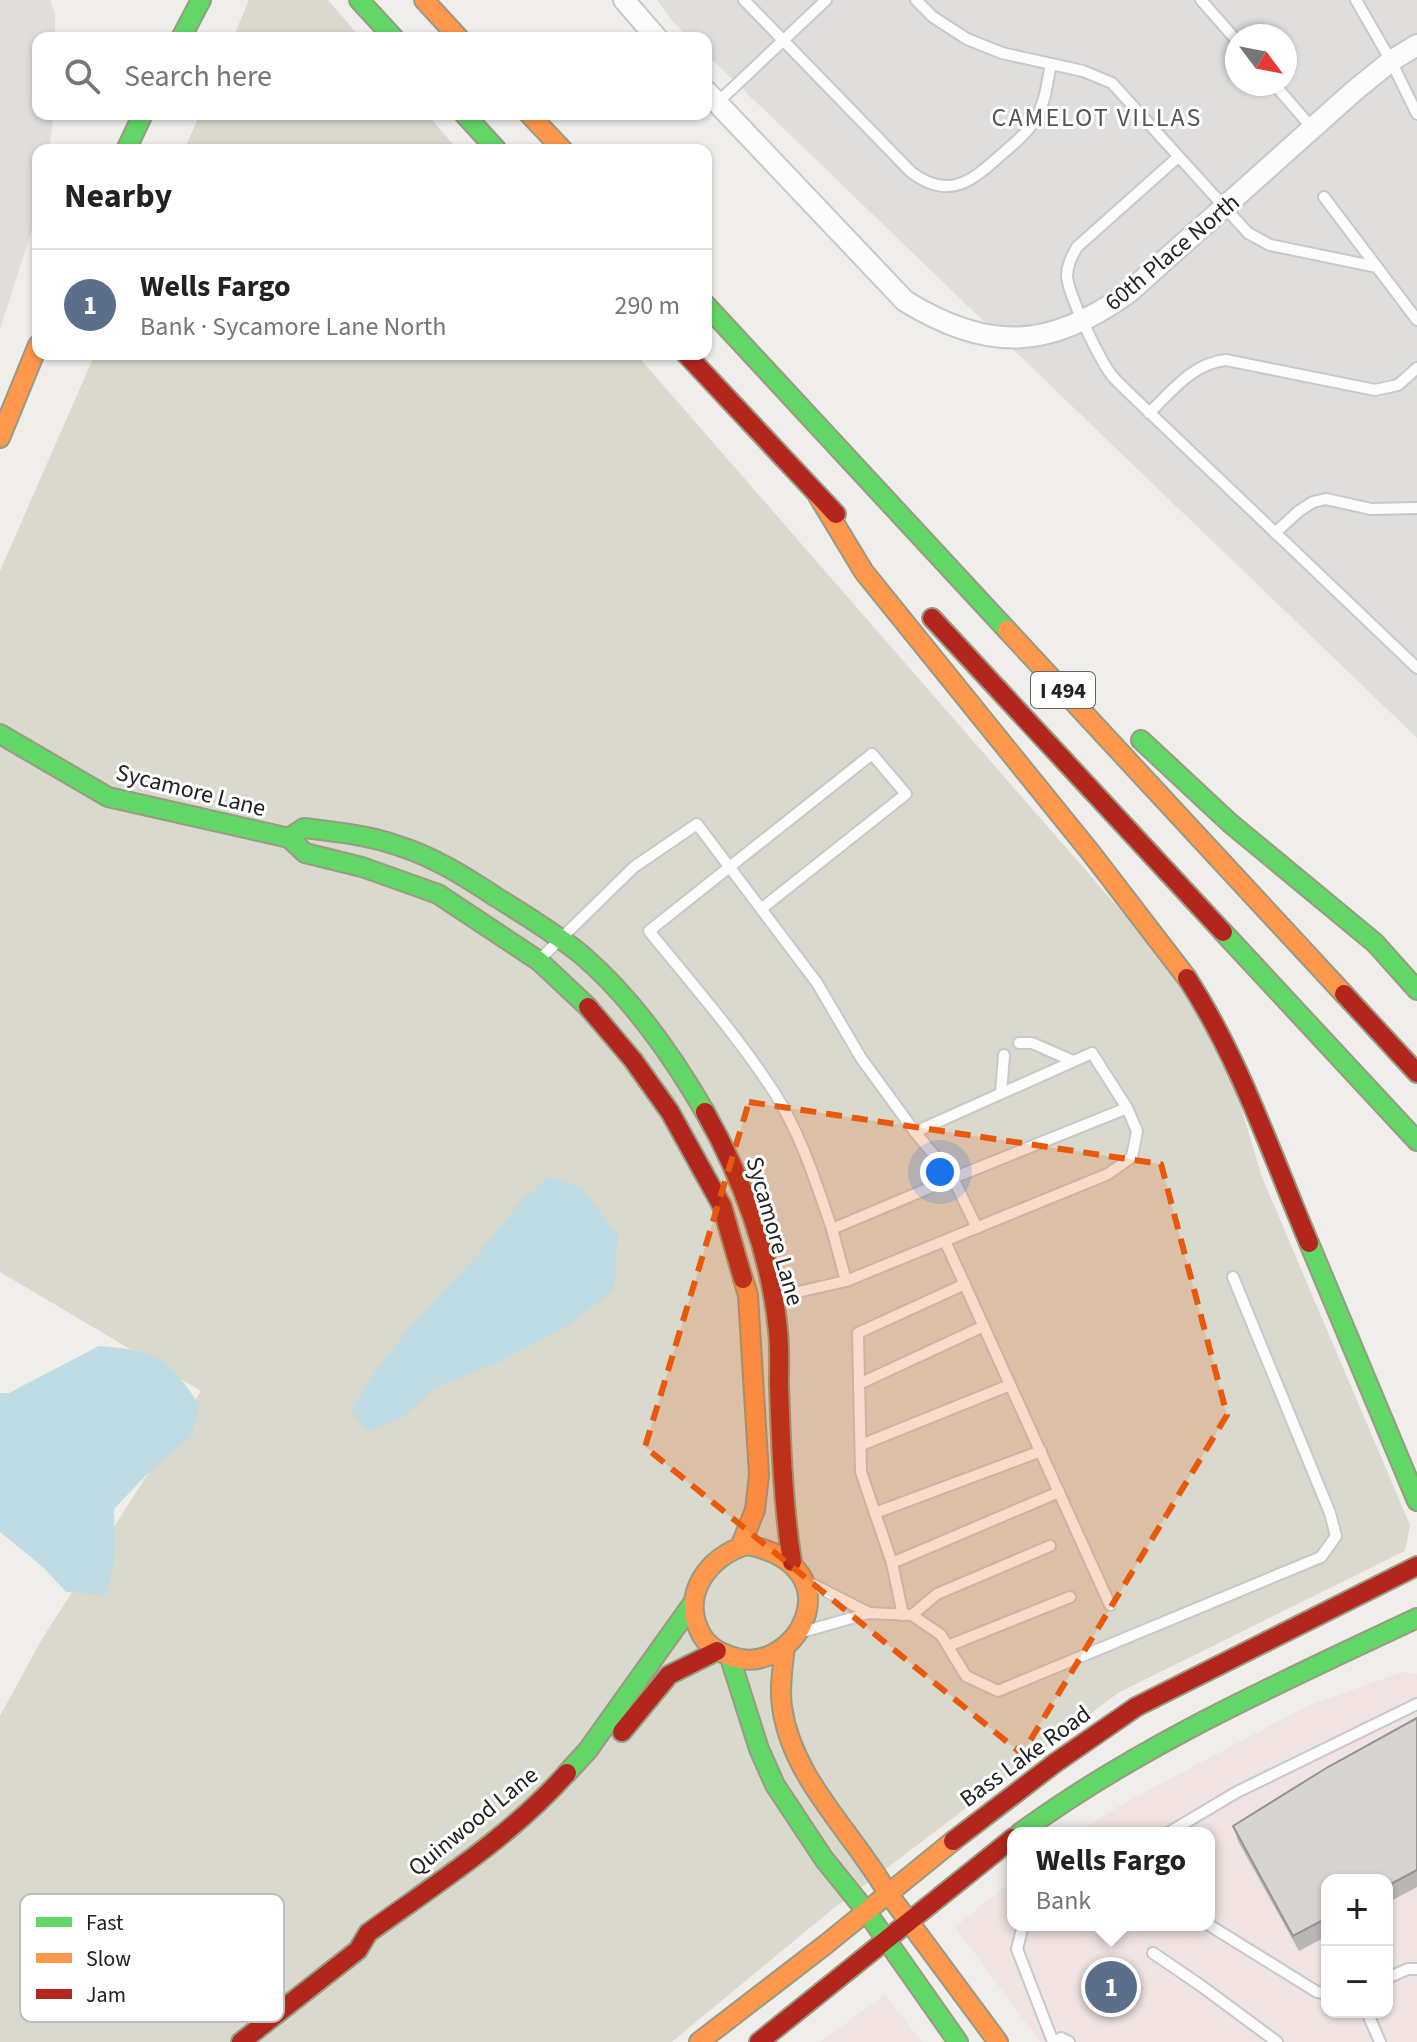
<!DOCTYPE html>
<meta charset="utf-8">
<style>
body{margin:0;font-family:"Source Sans 3",sans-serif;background:#f6f6f6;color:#222}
.controls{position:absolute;right:24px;bottom:24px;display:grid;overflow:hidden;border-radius:16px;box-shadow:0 2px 6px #0004}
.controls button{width:72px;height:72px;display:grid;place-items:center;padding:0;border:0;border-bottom:2px solid #e0e0e0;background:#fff;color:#222;font:40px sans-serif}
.compass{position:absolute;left:1225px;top:24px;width:72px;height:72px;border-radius:50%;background:#fff;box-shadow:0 2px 6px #0004;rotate:122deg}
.you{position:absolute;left:940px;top:1172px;width:28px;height:28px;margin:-20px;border:6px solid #fff;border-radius:50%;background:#1a73e8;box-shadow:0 0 0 12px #1a73e833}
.badge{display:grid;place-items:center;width:52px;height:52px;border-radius:50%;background:#2563eb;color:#fff;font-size:26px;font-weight:700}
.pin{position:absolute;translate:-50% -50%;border:4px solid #fff;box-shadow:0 2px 8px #0006}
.popup{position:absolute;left:1007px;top:1827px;width:208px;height:104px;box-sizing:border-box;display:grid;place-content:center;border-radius:16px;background:#fff;filter:drop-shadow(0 2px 6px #0005);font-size:26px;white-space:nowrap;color:#767676}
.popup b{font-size:30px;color:#222}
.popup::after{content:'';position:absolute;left:50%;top:100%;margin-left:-16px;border:16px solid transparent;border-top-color:#fff}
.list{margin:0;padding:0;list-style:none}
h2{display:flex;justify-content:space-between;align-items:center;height:104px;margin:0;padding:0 32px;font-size:34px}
h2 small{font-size:26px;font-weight:400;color:#767676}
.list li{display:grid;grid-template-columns:52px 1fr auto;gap:24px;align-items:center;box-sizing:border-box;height:112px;padding:0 32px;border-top:2px solid #e0e0e0}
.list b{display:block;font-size:30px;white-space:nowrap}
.list p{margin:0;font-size:26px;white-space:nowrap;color:#767676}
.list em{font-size:26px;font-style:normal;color:#767676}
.icon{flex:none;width:44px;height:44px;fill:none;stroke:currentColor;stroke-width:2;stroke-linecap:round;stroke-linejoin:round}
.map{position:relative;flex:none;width:1417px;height:2042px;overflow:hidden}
.search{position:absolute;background:#fff;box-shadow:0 2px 6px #0004;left:32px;top:32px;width:680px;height:88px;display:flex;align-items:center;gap:20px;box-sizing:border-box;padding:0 28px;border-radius:16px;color:#767676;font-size:30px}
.panel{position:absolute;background:#fff;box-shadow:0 2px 6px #0004;left:32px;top:144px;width:680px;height:216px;border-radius:16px}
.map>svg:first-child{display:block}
.residential{fill:#dfdedc;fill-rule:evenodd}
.commercial{fill:#f1e3e1;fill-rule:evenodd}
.construction{fill:#d9d9cd}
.water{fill:#bfdbe3}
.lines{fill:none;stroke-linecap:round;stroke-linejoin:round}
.lane-casing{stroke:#c9c8c7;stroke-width:14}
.street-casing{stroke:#c9c8c7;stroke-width:24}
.fast-casing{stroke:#999a82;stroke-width:22}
.slow-casing{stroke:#999a82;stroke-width:22}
.jam-casing{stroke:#999a82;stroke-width:22}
.lane{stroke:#fdfcfc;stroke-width:10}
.street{stroke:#fdfcfc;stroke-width:20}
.fast{stroke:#63d668;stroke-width:18}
.slow{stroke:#ff974d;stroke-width:18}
.jam{stroke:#b3261e;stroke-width:18}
.wall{fill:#b9b6b5}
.building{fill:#d7d4d2;stroke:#969493;stroke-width:2}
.marked{fill:#e8590c;fill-opacity:0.2;stroke:#e8590c;stroke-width:6;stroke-dasharray:16 10;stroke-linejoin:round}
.labels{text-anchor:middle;stroke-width:6;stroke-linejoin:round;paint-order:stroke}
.shield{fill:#fff;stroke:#646464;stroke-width:2}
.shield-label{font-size:22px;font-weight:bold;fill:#222}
.street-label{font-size:24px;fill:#222;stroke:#fff}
.neighbourhood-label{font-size:26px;letter-spacing:2px;fill:#555;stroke:#fff}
.key{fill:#fff;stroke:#bdbdbd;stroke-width:2}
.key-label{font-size:22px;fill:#222}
</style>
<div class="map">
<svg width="1417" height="2042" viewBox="0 0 1417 2042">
<rect width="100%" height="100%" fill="#f0eeeb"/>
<g class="residential">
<path d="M0 0H50L55 14V38H38V114H54L49 150H38V211L0 329Z"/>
<path d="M657 0H1417V738L706 54V38H690L673 22ZM1237 36H1285V84H1237Z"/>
</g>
<g class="commercial">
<path d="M1403 1672 1417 1674V2042H1040L955 1927 1013 1880V1925H1209V1833H1078L1119 1806 1307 1706ZM1327 1880H1387V2012H1327Z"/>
<path d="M885 1995 922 2042H820Z"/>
</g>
<g class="construction">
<path d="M249 0H328L361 38H233Z"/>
<path d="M200 114H427L458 150H184Z"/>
<path d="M95 354H636L1182 981 1224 1051 1262 1177 1410 1525 1405 1551 1118 1693 829 1912 672 2042H0V1716L42 1639 201 1391 0 1272V571Z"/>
</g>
<g class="water">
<path d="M549 1177 582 1188 618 1235 614 1289 570 1325 496 1363 434 1388 402 1418 368 1431 351 1412 372 1376 408 1329 478 1254 520 1202Z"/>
<path d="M99 1346C159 1351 167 1356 200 1406L190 1438 152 1469 114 1509 115 1554 107 1595 66 1592 44 1568 0 1532V1393H9Z"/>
</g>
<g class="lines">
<defs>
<g id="lane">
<path d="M744 0 911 172C949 201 972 181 1002 154 1015 143 1028 132 1036 118 1046 101 1047 82 1051 64"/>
<path d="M916 0 933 17 967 39 1002 53 1083 71 1112 83 1248 233 1270 245 1377 267"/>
<path d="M1201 0 1237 41"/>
<path d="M1356 0 1391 61 1417 114"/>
<path d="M1274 84 1313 129"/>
<path d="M717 103 826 0"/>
<path d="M1178 157 1077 247C1072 256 1067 265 1067 276 1068 294 1098 356 1110 373 1114 379 1121 385 1127 391L1417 668"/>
<path d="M1324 197 1417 320"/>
<path d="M1149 413C1172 391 1193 363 1226 360L1375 390 1398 385 1417 368"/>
<path d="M1275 533 1299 511 1313 502 1326 499 1371 509 1417 508"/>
<path d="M761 909 906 794 872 754 649 931C692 984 737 1035 774 1092 801 1134 816 1183 832 1229"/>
<path d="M540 959 634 867 697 824 817 983 861 1058 915 1132 953 1178 832 1229 846 1281 776 1297"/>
<path d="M1019 1043H1032L1073 1061"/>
<path d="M1001 1093 1004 1055"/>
<path d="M915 1132 1092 1053 1127 1108 953 1178 977 1228"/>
<path d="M945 1241 1110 1605"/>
<path d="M846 1281 1108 1174 1132 1157 1137 1131 1127 1108"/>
<path d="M859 1384 984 1326"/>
<path d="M861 1445 1010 1385"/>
<path d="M875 1513 1041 1451"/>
<path d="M892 1563 861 1472 858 1333 965 1284"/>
<path d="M810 1583 869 1613"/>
<path d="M903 1615 892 1563 1059 1492"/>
<path d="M912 1615 937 1594 1050 1546"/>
<path d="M806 1631 869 1613 912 1615 941 1635 966 1676 998 1691 1321 1557 1336 1536 1330 1513 1233 1277"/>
<path d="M948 1646 1070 1597"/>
<path d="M1168 1833 1237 1792 1417 1704"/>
<path d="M1023 1925 1017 1949 1053 2042 1061 2038 1069 2042"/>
<path d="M1209 1925 1317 1992 1327 1993"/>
<path d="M1153 1953 1200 1985 1277 2042"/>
<path d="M1387 1978 1408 1969H1417"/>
<path d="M1367 2012 1380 2042"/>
</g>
<g id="street">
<path d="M624 0 657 38"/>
<path d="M706 91 905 301C988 352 1049 350 1128 293L1354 91 1391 61 1417 45"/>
</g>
<g id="fast">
<path d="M359 0 394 38"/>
<path d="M181 38 201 0"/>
<path d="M464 114 497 150"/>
<path d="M126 150 143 114"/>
<path d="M706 305 1007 630"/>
<path d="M0 734 108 797 289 838 305 853 362 867 438 894 539 961 588 1007"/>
<path d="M1141 740 1230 823 1375 943 1417 990"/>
<path d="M289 838 304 828C336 832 369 835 399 846 434 857 466 877 496 897 525 915 555 933 582 955 632 998 672 1055 705 1112"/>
<path d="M1223 932 1417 1141"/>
<path d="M1309 1243 1417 1501"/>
<path d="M730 1658 759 1749 775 1785 824 1859 866 1911 958 2042"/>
<path d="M567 1773 588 1750 693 1603"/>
<path d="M1020 1833C1143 1743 1280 1683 1417 1618"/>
</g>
<g id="slow">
<path d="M424 0 459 38"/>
<path d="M529 114 563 150"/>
<path d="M0 438 38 345"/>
<path d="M818 496 864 572 1091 853 1187 978"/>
<path d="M1007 630 1344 994"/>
<path d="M747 1545C858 1566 796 1681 730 1656 718 1652 707 1645 701 1634 680 1595 708 1556 747 1545Z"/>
<path d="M740 1547 755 1510 759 1475 748 1295 743 1279"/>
<path d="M785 1646C783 1666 779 1687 782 1707 792 1779 852 1831 887 1892L998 2042"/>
<path d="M699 2042 825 1945 953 1841"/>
</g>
<g id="jam">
<path d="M686 354 836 514"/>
<path d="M932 618 1223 932"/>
<path d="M1187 978C1240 1060 1271 1153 1309 1243"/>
<path d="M1344 994 1417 1073"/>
<path d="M588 1007 633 1060 670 1112 722 1206 743 1279"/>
<path d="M705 1112C742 1177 771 1256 778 1331 780 1349 779 1367 779 1386 781 1445 783 1504 792 1562"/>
<path d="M622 1732 669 1675 717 1651"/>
<path d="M953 1841 1055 1763 1136 1707 1417 1566"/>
<path d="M241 2042 358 1950 368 1933C437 1883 510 1837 567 1773"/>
<path d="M759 2042 1013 1838"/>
</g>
</defs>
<use href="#lane" class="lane-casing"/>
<use href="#street" class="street-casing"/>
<use href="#fast" class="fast-casing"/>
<use href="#slow" class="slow-casing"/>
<use href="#jam" class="jam-casing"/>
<use href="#lane" class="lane"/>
<use href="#street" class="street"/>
<use href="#fast" class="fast"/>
<use href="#slow" class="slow"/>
<use href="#jam" class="jam"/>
</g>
<path class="wall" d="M1417 1718V1887L1387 1903V1880H1327V1936L1299 1951 1238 1841 1233 1826Z"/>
<path class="building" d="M1417 1718V1870L1387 1886V1880H1327V1918L1293 1936 1233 1826 1328 1767Z"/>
<path class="marked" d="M749 1102 1161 1164 1227 1415 1022 1754 645 1447Z"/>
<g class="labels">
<rect class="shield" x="1031" y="672" width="64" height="36" rx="6"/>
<g class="shield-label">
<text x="1063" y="698">I 494</text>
</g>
<g class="street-label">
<text transform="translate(1172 252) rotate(-40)" y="8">60th Place North</text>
<text transform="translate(191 790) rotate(14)" y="8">Sycamore Lane</text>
<text transform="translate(775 1231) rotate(74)" y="8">Sycamore Lane</text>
<text transform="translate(1025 1756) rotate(-36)" y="8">Bass Lake Road</text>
<text transform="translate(473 1821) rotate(-39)" y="8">Quinwood Lane</text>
</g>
<g class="neighbourhood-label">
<text x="1097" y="126">CAMELOT VILLAS</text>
</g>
</g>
<rect x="20" y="1894" width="264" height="128" rx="12" class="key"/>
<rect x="36" y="1917" width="36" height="10" fill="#63d668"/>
<rect x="36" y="1953" width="36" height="10" fill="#ff974d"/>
<rect x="36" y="1989" width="36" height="10" fill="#b3261e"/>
<g class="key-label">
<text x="86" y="1930">Fast</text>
<text x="86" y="1966">Slow</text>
<text x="86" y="2002">Jam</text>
</g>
</svg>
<div class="controls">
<button>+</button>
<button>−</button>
</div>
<svg class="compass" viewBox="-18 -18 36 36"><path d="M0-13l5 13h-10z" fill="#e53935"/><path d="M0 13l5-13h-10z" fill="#767676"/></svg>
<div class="you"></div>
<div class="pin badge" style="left:1111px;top:1987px;background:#5c6f8a">1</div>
<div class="popup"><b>Wells Fargo</b>Bank</div>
<div class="search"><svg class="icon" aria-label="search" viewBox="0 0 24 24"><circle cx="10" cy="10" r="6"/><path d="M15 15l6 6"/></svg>Search here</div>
<section class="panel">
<h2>Nearby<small></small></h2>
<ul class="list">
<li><span class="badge" style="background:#5c6f8a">1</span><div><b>Wells Fargo</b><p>Bank · Sycamore Lane North</p></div><em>290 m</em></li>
</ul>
</section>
</div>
